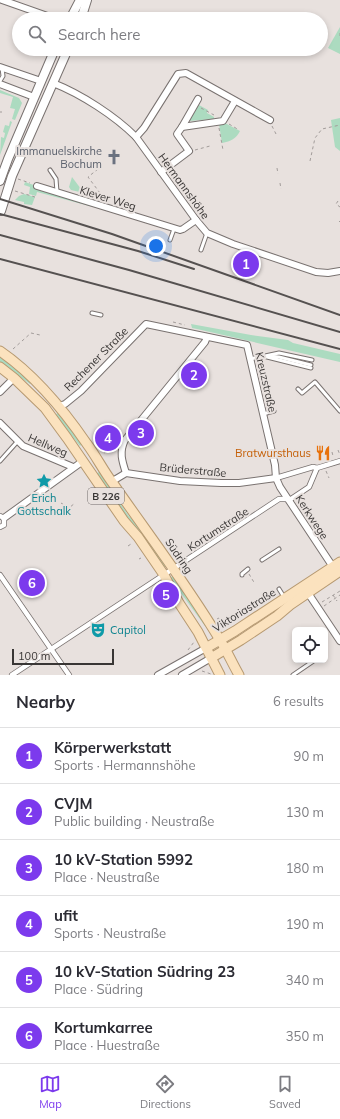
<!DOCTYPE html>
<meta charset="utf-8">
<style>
body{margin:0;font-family:Mulish,sans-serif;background:#f7f7f7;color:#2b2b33}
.controls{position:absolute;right:12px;bottom:12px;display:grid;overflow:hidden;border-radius:6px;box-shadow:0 2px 6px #0003}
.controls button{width:36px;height:36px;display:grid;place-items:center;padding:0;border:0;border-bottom:1px solid #e1e1e2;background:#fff;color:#2b2b33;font:20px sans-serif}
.scale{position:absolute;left:12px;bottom:10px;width:102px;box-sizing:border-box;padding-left:4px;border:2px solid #393635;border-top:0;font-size:11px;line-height:14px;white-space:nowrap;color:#393635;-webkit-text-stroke:3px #e8e1de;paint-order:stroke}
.you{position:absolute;left:156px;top:246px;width:14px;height:14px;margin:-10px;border:3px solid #fff;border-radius:50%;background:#1a73e8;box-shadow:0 0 0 6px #1a73e833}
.badge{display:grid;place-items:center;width:26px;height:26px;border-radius:50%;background:#7c3aed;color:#fff;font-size:13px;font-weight:700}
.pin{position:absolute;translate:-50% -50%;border:2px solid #fff;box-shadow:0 1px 4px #0006}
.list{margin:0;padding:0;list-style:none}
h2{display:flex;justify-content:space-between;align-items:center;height:52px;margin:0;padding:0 16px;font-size:17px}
h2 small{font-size:13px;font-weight:400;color:#7c7c81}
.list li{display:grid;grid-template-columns:26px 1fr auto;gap:12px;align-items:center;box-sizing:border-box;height:56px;padding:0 16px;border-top:1px solid #e1e1e2}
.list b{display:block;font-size:15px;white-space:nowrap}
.list p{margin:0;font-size:13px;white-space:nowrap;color:#7c7c81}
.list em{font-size:13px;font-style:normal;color:#7c7c81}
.icon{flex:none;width:22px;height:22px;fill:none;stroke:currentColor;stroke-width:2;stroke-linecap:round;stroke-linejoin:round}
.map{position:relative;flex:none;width:340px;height:675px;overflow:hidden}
.search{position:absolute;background:#fff;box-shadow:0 2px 6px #0003;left:12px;right:12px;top:12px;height:44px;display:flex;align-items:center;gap:10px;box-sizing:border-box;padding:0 14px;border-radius:22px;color:#7c7c81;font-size:15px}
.sheet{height:388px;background:#fff}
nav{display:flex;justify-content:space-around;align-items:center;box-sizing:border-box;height:56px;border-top:1px solid #e1e1e2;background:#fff;font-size:11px;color:#7c7c81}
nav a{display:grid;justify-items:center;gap:2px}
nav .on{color:#7c3aed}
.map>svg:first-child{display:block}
.green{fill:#acdbc0}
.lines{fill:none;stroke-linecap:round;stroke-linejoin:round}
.service-casing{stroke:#797270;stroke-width:5}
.pedestrian-casing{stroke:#797270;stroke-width:6}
.minor-casing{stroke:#797270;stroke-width:8}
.secondary-casing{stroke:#797270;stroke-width:10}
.primary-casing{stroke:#b69971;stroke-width:11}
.path{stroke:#a29c9a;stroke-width:1;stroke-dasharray:3 3;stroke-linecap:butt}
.service{stroke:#fff;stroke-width:3}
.pedestrian{stroke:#fff;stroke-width:4.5}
.minor{stroke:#fff;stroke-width:6}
.secondary{stroke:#fff;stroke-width:8}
.primary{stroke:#fbe2be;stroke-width:9}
.rail{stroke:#555150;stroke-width:2}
.labels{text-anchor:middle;stroke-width:4;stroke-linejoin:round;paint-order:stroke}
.shield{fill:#e8e1de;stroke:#6e6968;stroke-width:1}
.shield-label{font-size:10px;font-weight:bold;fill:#393635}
.worship-label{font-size:11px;fill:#5b616d;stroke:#e8e1de;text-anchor:end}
.street-label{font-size:11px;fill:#393635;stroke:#e8e1de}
.food-label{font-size:11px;fill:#c56008;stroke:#e8e1de;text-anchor:end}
.culture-label{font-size:11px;fill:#0d838f;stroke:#e8e1de}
</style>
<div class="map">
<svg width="340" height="675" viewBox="0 0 340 675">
<rect width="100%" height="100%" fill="#e8e1de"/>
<g class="green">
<path d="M340 27V54L328 48Z"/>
<path d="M0 90 19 98 22 103 15 120 12 119 15 109 10 108 13 97 0 93Z"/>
<path d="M199 105 208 110 207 113 214 117V119L189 121Z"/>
<path d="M340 118V151L335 147 331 120Z"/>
<path d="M10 121 12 122 0 155 1 137 4 138 5 133 3 132 5 125 9 126Z"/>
<path d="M225 123 240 131C236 139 231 141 222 143L219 124Z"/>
<path d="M72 177 84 193 71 190 69 187Z"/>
<path d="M25 182 97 207V208L37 192 36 196 29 194 30 187 24 185Z"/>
<path d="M24 194 35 197 32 205 24 204V202L15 200 19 196Z"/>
<path d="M191 324 251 335 288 340 293 343 340 354V362L197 329 192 328Z"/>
<path d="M0 357 32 382 30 384 0 363Z"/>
<path d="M59 412 84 442 80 446 55 415Z"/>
<path d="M99 472 128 515 141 529 166 566 163 568 127 521 96 474Z"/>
<path d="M173 576 207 624 205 626 170 578Z"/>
</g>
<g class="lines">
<defs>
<g id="service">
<path d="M0 81 3 76 2 68"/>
<path d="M50 170 56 179 57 192"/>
<path d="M170 240 174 229"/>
<path d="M201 250 207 233"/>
<path d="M92 313 101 315"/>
<path d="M265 356 279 353 312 360"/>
<path d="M268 356 279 357 311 365"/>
<path d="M250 359 263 356 311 368"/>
<path d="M298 389 302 393 315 382 340 411"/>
<path d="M263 414 274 411"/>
<path d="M0 461 17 442"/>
<path d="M262 560 279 549"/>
<path d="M242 575V574L248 569"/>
<path d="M279 589 284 597"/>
<path d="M293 675 315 660"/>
</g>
<g id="pedestrian">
<path d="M276 478 313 467 317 468 340 461"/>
<path d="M0 516 4 518V525L0 527"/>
<path d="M0 575 69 675"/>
<path d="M12 675 279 499H291L309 487 317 468"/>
</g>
<g id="minor">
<path d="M2 0 56 19"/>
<path d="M0 67 41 81"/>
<path d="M53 83C81 94 115 116 136 137L196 220 207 233 233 244 316 272 328 273 340 271"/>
<path d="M0 84 34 97"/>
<path d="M182 127 198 99"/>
<path d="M136 137 144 128 178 74 186 73 270 120"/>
<path d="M161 172 189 151 177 134 182 127 223 121 235 101"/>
<path d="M37 186 180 230 183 229 196 220"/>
<path d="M0 392 14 378"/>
<path d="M59 406 65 404 81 391 146 324 247 345 275 465 276 478 280 487 333 567"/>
<path d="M0 423 23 446 73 467"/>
<path d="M126 473C122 461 119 452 125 440L205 342 207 337"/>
<path d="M111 482 126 473 180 481 221 483H239L276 478"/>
<path d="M4 518 83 461"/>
<path d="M309 591 308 593 340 641"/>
<path d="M158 675 206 648"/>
<path d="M182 675 211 658"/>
</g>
<g id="secondary">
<path d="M70 19 80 0"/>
<path d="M81 19 87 0"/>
<path d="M0 181 8 159 55 49"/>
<path d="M1 211 12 176 68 49"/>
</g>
<g id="primary">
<path d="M0 351C35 375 63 409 87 444 96 456 103 470 112 482 148 534 188 586 220 640 227 651 232 663 239 675"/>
<path d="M0 367 14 378 45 408 67 438 124 521 138 537 164 575 179 603 198 632 220 675"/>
<path d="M206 648 235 631 340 562"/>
<path d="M211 658 241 640 277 616 290 605 340 571"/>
</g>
</defs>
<use href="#service" class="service-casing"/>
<use href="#pedestrian" class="pedestrian-casing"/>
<use href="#minor" class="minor-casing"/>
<use href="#secondary" class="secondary-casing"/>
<use href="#primary" class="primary-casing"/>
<g class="path">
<path d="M340 33V37"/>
<path d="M201 108 214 115"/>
<path d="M0 112H2"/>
<path d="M229 124 239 130"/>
<path d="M272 126 276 134"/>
<path d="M219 128 223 150"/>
<path d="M195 150 210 146"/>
<path d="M310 161 315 138 322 129 340 125"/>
<path d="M277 168 278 174"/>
<path d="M98 169 88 177 100 193"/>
<path d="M18 179 30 183"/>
<path d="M280 183 281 189"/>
<path d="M15 191 35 197"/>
<path d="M338 201 336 204 340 207"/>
<path d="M339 222 340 221"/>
<path d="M173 322 185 325"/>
<path d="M13 349 31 333 40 335"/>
<path d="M338 450 340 455"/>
<path d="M332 452 333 456"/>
<path d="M104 453 116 445"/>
<path d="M326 471 329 478"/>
<path d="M61 503 69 508 75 503"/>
<path d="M128 546 131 544"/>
<path d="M139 559 141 558"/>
<path d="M249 574 255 584"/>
<path d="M333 595 337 601"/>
<path d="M322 602 340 591"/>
<path d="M324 606 340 595"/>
<path d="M217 619 219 618 224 623 231 624"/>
<path d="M188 650 194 642"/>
<path d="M202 671 211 674"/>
</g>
<use href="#service" class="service"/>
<use href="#pedestrian" class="pedestrian"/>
<use href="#minor" class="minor"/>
<use href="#secondary" class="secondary"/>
<use href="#primary" class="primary"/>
<g class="rail">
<path d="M0 199 112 234 340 315"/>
<path d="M0 214 138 251 194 269"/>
<path d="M0 235 129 270 340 332"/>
<path d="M0 259 340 349"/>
</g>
</g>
<defs>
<symbol id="church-bare" viewBox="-9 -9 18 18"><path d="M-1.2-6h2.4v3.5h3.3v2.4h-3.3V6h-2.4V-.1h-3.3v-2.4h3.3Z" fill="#6b7280" stroke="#e8e1de" stroke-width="2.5" paint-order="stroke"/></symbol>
<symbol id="restaurant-bare" viewBox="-9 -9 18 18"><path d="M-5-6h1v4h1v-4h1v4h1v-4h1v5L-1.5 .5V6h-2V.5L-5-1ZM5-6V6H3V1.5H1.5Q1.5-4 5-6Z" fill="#e8710a" stroke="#e8e1de" stroke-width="2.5" paint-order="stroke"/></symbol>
<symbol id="sight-bare" viewBox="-9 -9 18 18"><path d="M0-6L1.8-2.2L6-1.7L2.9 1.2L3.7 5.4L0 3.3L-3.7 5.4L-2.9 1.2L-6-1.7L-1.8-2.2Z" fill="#0f9aa8" stroke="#e8e1de" stroke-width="2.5" paint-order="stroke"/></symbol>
<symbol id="theatre-bare" viewBox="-9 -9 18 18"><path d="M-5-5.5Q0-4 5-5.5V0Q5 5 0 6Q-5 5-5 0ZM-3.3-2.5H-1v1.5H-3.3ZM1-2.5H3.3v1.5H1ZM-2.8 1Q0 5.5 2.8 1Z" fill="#0f9aa8" stroke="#e8e1de" stroke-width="2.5" paint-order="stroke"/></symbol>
</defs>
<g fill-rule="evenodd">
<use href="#church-bare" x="103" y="146" width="22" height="22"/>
<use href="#restaurant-bare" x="312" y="442" width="22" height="22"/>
<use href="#sight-bare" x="33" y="470" width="22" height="22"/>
<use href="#theatre-bare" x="87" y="619" width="22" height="22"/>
</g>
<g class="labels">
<rect class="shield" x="88" y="488" width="36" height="16" rx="3"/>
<g class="shield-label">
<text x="106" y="500">B 226</text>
</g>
<g class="worship-label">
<text x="102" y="155">Immanuelskirche<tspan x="102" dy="13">Bochum</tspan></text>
</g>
<g class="street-label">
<text transform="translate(184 186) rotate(54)" y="4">Hermannshöhe</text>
<text transform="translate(108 198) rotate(17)" y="4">Klever Weg</text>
<text transform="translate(96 359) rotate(-45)" y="4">Rechener Straße</text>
<text transform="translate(266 382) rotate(77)" y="4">Kreuzstraße</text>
<text transform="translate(48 445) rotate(23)" y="4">Hellweg</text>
<text transform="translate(193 470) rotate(5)" y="4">Brüderstraße</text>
<text transform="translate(312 517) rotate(57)" y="4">Kerkwege</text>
<text transform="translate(218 529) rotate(-33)" y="4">Kortumstraße</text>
<text transform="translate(179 556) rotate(56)" y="4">Südring</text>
<text transform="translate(244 610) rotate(-32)" y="4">Viktoriastraße</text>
</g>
<g class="food-label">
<text x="311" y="457">Bratwursthaus</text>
</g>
<g class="culture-label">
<text x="44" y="502">Erich<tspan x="44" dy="13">Gottschalk</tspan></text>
<text x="110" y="634" text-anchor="start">Capitol</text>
</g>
</g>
</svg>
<div class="controls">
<button><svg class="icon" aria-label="locate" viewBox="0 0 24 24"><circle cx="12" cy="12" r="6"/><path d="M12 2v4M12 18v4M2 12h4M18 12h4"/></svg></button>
</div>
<div class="scale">100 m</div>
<div class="you"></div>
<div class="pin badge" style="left:246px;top:264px">1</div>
<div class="pin badge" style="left:194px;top:375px">2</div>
<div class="pin badge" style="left:141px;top:433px">3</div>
<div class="pin badge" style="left:108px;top:438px">4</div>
<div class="pin badge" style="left:166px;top:595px">5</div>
<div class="pin badge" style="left:32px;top:583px">6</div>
<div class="search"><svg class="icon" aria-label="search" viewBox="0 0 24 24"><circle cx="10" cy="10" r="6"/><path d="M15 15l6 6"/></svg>Search here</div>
</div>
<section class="sheet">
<h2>Nearby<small>6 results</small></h2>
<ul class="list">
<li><span class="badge">1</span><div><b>Körperwerkstatt</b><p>Sports · Hermannshöhe</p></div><em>90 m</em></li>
<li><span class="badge">2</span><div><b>CVJM</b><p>Public building · Neustraße</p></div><em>130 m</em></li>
<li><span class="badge">3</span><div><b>10 kV-Station 5992</b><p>Place · Neustraße</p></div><em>180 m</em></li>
<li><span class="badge">4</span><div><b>ufit</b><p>Sports · Neustraße</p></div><em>190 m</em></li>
<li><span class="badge">5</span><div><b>10 kV-Station Südring 23</b><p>Place · Südring</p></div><em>340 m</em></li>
<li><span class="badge">6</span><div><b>Kortumkarree</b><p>Place · Huestraße</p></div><em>350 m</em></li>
</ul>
</section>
<nav>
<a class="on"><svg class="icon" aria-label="map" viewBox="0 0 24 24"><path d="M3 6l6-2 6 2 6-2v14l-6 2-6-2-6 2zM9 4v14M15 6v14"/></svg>Map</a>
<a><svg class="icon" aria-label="directions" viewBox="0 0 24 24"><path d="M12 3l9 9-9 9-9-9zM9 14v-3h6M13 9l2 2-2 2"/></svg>Directions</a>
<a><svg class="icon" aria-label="saved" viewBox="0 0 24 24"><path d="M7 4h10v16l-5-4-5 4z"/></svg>Saved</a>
</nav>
